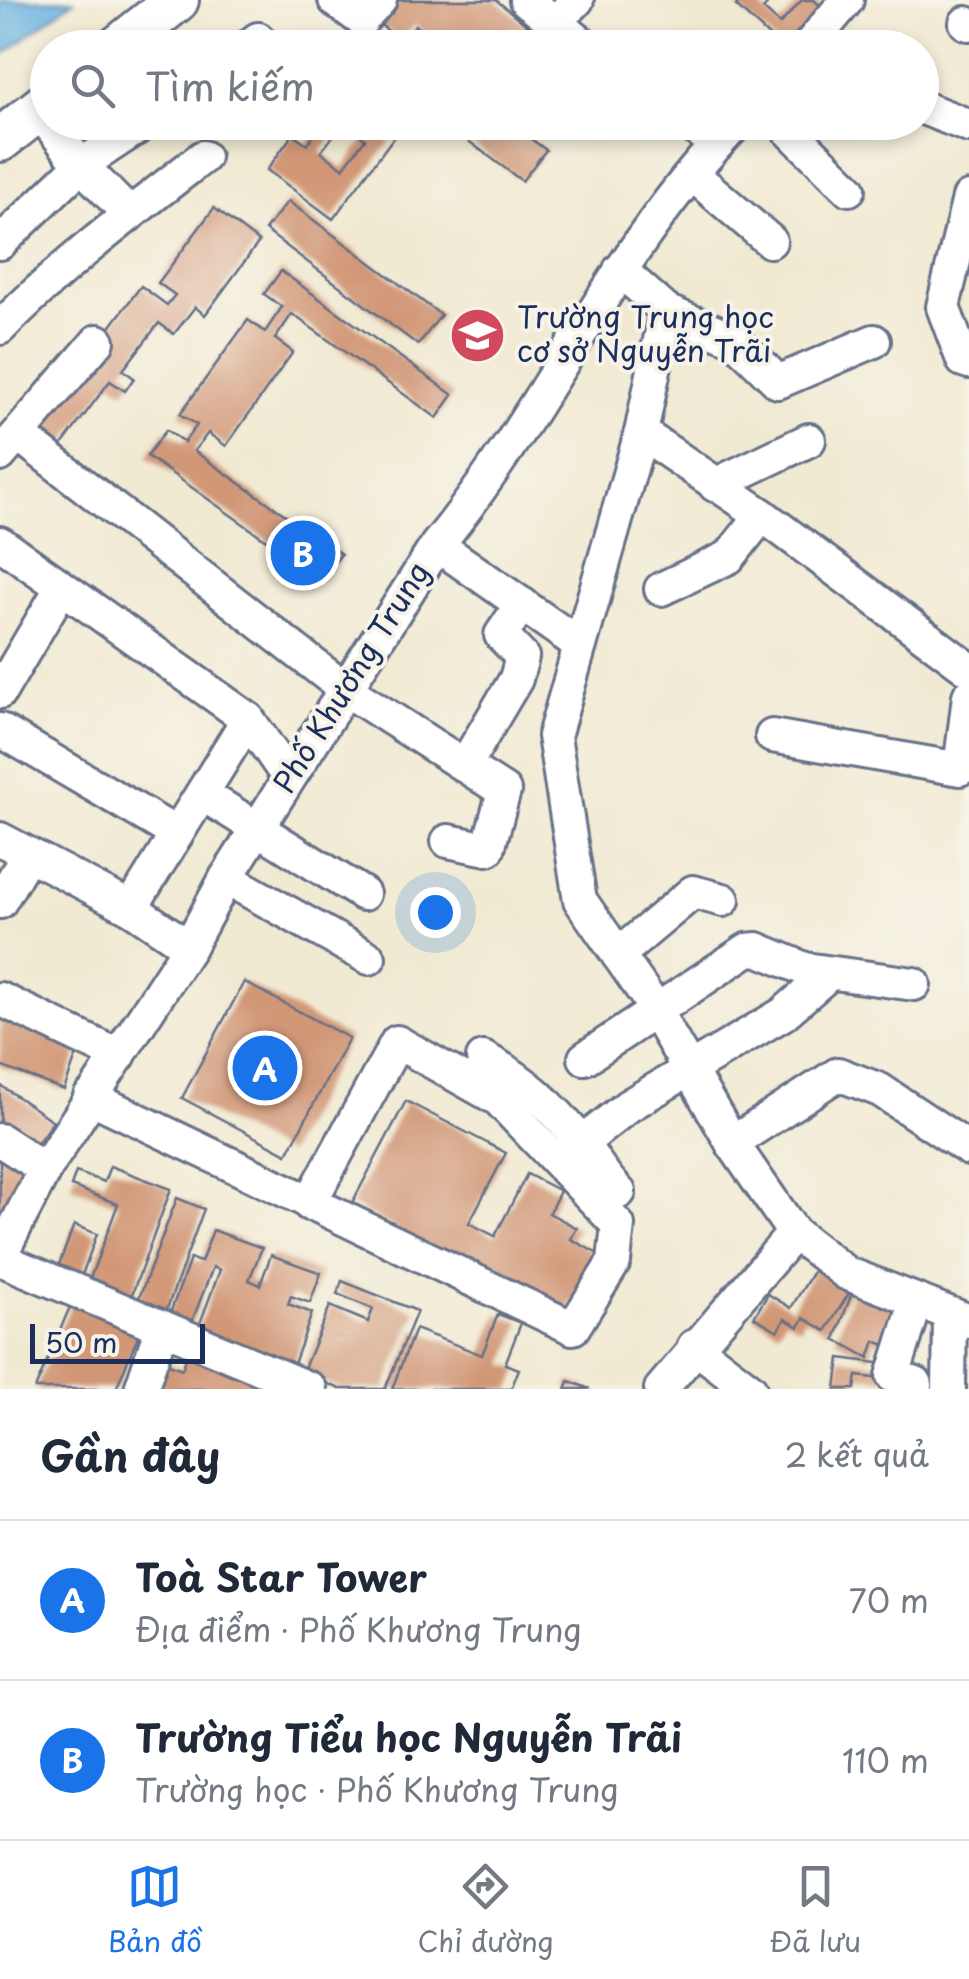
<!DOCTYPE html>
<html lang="vi">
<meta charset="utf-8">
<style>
body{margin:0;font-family:"Playpen Sans",sans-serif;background:#f2f2f3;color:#1f2937}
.scale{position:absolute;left:30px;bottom:25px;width:175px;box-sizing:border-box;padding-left:10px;border:5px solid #1b2f5e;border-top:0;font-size:28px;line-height:35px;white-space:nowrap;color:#1b2f5e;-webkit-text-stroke:8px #f7f3e8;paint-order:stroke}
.you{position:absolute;left:435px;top:912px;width:35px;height:35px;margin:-25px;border:8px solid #fff;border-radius:50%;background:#1a73e8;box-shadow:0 0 0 15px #1a73e833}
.badge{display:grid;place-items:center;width:65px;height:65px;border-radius:50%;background:#1a73e8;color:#fff;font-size:32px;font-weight:700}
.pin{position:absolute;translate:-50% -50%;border:5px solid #fff;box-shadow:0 2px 10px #0006}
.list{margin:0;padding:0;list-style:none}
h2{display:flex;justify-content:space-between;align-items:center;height:130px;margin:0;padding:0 40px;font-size:42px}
h2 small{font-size:32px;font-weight:400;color:#747a83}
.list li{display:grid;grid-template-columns:65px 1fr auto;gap:30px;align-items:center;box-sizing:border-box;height:160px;padding:0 40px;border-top:2px solid #e0e1e3}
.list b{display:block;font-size:38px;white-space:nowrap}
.list p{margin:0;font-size:32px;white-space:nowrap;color:#747a83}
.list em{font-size:32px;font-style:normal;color:#747a83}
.icon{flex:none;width:55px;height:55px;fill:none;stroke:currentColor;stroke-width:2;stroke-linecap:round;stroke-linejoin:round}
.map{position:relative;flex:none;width:969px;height:1389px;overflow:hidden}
.search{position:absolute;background:#fff;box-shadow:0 5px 15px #0003;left:30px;right:30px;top:30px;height:110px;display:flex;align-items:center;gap:25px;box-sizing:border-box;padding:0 35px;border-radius:55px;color:#747a83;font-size:38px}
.sheet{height:450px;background:#fff}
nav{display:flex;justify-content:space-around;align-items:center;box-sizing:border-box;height:140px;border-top:2px solid #e0e1e3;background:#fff;font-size:28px;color:#747a83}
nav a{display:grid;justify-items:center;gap:5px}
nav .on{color:#1a73e8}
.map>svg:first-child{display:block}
.water{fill:#6ab4e2;stroke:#4272a0;stroke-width:2.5}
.building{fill:#d19777;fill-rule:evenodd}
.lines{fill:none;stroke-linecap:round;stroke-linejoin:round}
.minor-casing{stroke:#667087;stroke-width:38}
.major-casing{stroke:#667087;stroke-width:48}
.minor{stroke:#fff;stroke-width:32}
.major{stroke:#fff;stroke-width:42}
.labels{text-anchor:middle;stroke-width:8;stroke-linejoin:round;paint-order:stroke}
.poi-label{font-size:30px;fill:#1b2f5e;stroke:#f7f3e8;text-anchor:start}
.street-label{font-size:30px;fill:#1b2f5e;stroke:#f7f3e8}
</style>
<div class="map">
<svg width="969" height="1389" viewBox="0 0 969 1389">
<rect width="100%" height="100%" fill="#f7f3e8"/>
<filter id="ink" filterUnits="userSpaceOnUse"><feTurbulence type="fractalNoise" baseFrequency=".01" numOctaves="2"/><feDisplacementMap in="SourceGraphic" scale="20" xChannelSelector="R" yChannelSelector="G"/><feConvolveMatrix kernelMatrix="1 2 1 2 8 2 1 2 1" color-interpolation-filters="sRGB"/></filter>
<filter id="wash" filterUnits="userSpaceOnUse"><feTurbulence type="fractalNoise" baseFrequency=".0048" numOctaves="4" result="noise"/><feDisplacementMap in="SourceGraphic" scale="40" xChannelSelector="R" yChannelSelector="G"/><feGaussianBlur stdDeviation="2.25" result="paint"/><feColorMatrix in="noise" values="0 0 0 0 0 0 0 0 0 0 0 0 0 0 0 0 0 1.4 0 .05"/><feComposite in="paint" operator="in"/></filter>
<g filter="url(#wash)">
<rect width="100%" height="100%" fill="#f1ead3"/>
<path class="water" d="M0 0H74L0 57Z"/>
<g id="blocks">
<g class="building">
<path d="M386 0H496L534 31 524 45 527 48H443L415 25 401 41 372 18Z"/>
<path d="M741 0H771L763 9 780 24 802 0H814L828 13 796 48H782L736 6Z"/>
<path d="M323 122H405L333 219 267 170 293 134 307 144ZM343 123 365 139 343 168 321 152Z"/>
<path d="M443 122H508L546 150 522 181Z"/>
<path d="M288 201 441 315 418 345 265 230Z"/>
<path d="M214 208 259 242 205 315 195 307 174 334 159 323 123 370 134 378 125 391 110 381 56 453 30 434 141 286 167 305 175 295 158 283Z"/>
<path d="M281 271 453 395 437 418 292 314 275 339 293 352 226 446 208 433 194 451 341 554 323 580 147 456 166 430 184 442 197 425 180 414 248 320 265 332 282 307 264 294Z"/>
<path d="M244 982 349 1038 287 1154 182 1098Z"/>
<path d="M0 1016 80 1046 64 1090 0 1066Z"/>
<path d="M0 1085 53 1121 29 1155 0 1134Z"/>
<path d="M406 1101 506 1153 469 1223 495 1236 527 1174 560 1191 549 1213 577 1228 571 1239 598 1254 564 1318 351 1205Z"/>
<path d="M0 1143 42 1170 16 1191 8 1204 17 1210 0 1227Z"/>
<path d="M110 1166 171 1189 128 1305 86 1289 118 1204 71 1186 76 1172 104 1182Z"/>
<path d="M177 1198 204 1209 165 1314 137 1303Z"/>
<path d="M74 1225 97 1234 78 1286 54 1278Z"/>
<path d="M213 1230 262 1248 249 1280 260 1285 271 1255 321 1273 310 1303 291 1296 288 1304 312 1313 292 1370 196 1334 220 1270 213 1267 190 1327 168 1319 190 1259 201 1262Z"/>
<path d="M817 1265 831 1274 827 1280 852 1288 826 1331 804 1318 799 1327 785 1319 778 1331 754 1317 768 1294 791 1308Z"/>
<path d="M342 1281 417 1311 385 1389H340L302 1373 330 1306 368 1322 373 1309 337 1294Z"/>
<path d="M854 1287 869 1292 866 1300 876 1304 877 1298 903 1299 887 1346 875 1341 869 1358 835 1339Z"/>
<path d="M75 1295 143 1324 116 1389H35Z"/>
<path d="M498 1314 521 1323 505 1364 519 1369 511 1389H392L415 1329 482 1355Z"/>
<path d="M191 1346 261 1373 255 1389H150L155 1359 182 1369Z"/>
<path d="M840 1358 885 1364 883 1379 857 1376 855 1389H836Z"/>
<path d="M569 1381 590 1389H566Z"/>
</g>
</g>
</g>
<g filter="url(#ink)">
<use href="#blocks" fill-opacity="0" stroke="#667087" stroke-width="2.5"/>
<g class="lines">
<defs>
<g id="minor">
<path d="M335 0 362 20 380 0"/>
<path d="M526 0 588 48"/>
<path d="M555 23 577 0"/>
<path d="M966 23 969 24"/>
<path d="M247 48 258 39"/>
<path d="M807 48 847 0"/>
<path d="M926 109 969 126"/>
<path d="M38 110 81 165 129 214"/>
<path d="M687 122 716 144"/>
<path d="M781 122 849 189"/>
<path d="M692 174 770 241"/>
<path d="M969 198 943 307 963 360 969 362"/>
<path d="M0 243 81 165 146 122"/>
<path d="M620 270 666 311 641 433 554 736 580 900 646 995 732 1143 794 1233 846 1273 969 1321"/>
<path d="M666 311 734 339 778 382 874 341"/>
<path d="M0 328C62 265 132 212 203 157"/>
<path d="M641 433 762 515 969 669"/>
<path d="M19 435 345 689 504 791 488 849 448 841"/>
<path d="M0 455 98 341"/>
<path d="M715 485 809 440"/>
<path d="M0 543 248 719 289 778"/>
<path d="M437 545 580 645"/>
<path d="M661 589 729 557 762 515"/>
<path d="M0 692 62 587"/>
<path d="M0 730 177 834"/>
<path d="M772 736 960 769 969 696"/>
<path d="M465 765 516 679 522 657 501 635 522 604"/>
<path d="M202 794 363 894"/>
<path d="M0 839 131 908 189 947"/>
<path d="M226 878 369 958"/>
<path d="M0 902 27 856"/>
<path d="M131 908 248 719"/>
<path d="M618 955 693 892 723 900"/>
<path d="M0 999 119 1056"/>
<path d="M483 1058C522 1078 553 1106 580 1141 594 1159 602 1176 619 1192"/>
<path d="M585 1058 747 950 757 949 805 969 914 984"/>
<path d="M90 1097 573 1328 614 1262 618 1225 498 1099 397 1042 309 1204"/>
<path d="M0 1140 45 1169"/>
<path d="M582 1143 628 1106 783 1014 830 973"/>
<path d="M732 1143 838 1074 880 1090 969 1149"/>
<path d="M0 1256 45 1169 189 947 226 878 437 545C547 411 615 246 738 122"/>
<path d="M0 1259 310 1389"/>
<path d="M694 1346 750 1389"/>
<path d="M141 1389 162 1327"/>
<path d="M661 1389 794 1233"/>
<path d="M916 1389V1384L893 1376 916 1303"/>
<path d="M949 1389 950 1314"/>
</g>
<g id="major">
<path d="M117 48 177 0"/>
<path d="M0 140 48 102"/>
</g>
</defs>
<use href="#minor" class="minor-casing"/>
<use href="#major" class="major-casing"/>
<use href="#minor" class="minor"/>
<use href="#major" class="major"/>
</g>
</g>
<defs>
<symbol id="school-disc" viewBox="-11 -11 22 22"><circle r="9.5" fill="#d1495b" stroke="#f7f3e8"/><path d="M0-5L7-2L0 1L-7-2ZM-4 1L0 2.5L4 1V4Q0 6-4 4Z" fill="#fff"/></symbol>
</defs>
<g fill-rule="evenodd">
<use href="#school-disc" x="446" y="304" width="63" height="63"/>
</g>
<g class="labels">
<g class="poi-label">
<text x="517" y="328">Trường Trung học<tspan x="517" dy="34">cơ sở Nguyễn Trãi</tspan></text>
</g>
<g class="street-label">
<text transform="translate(352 678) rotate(-58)" y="10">Phố Khương Trung</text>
</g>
</g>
</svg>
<div class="scale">50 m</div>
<div class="you"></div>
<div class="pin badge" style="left:265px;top:1068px">A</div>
<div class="pin badge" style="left:303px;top:553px">B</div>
<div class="search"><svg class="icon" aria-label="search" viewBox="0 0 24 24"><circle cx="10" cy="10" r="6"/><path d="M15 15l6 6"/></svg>Tìm kiếm</div>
</div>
<section class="sheet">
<h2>Gần đây<small>2 kết quả</small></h2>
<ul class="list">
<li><span class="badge">A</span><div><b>Toà Star Tower</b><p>Địa điểm · Phố Khương Trung</p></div><em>70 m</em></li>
<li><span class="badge">B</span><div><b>Trường Tiểu học Nguyễn Trãi</b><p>Trường học · Phố Khương Trung</p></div><em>110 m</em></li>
</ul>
</section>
<nav>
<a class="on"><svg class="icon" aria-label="map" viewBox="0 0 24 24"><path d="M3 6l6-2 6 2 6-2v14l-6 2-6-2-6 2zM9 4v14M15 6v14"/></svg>Bản đồ</a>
<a><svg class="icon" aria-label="directions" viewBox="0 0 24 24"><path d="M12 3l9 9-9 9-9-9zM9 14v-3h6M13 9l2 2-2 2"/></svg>Chỉ đường</a>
<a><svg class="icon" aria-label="saved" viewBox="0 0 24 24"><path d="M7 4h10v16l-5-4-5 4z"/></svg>Đã lưu</a>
</nav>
